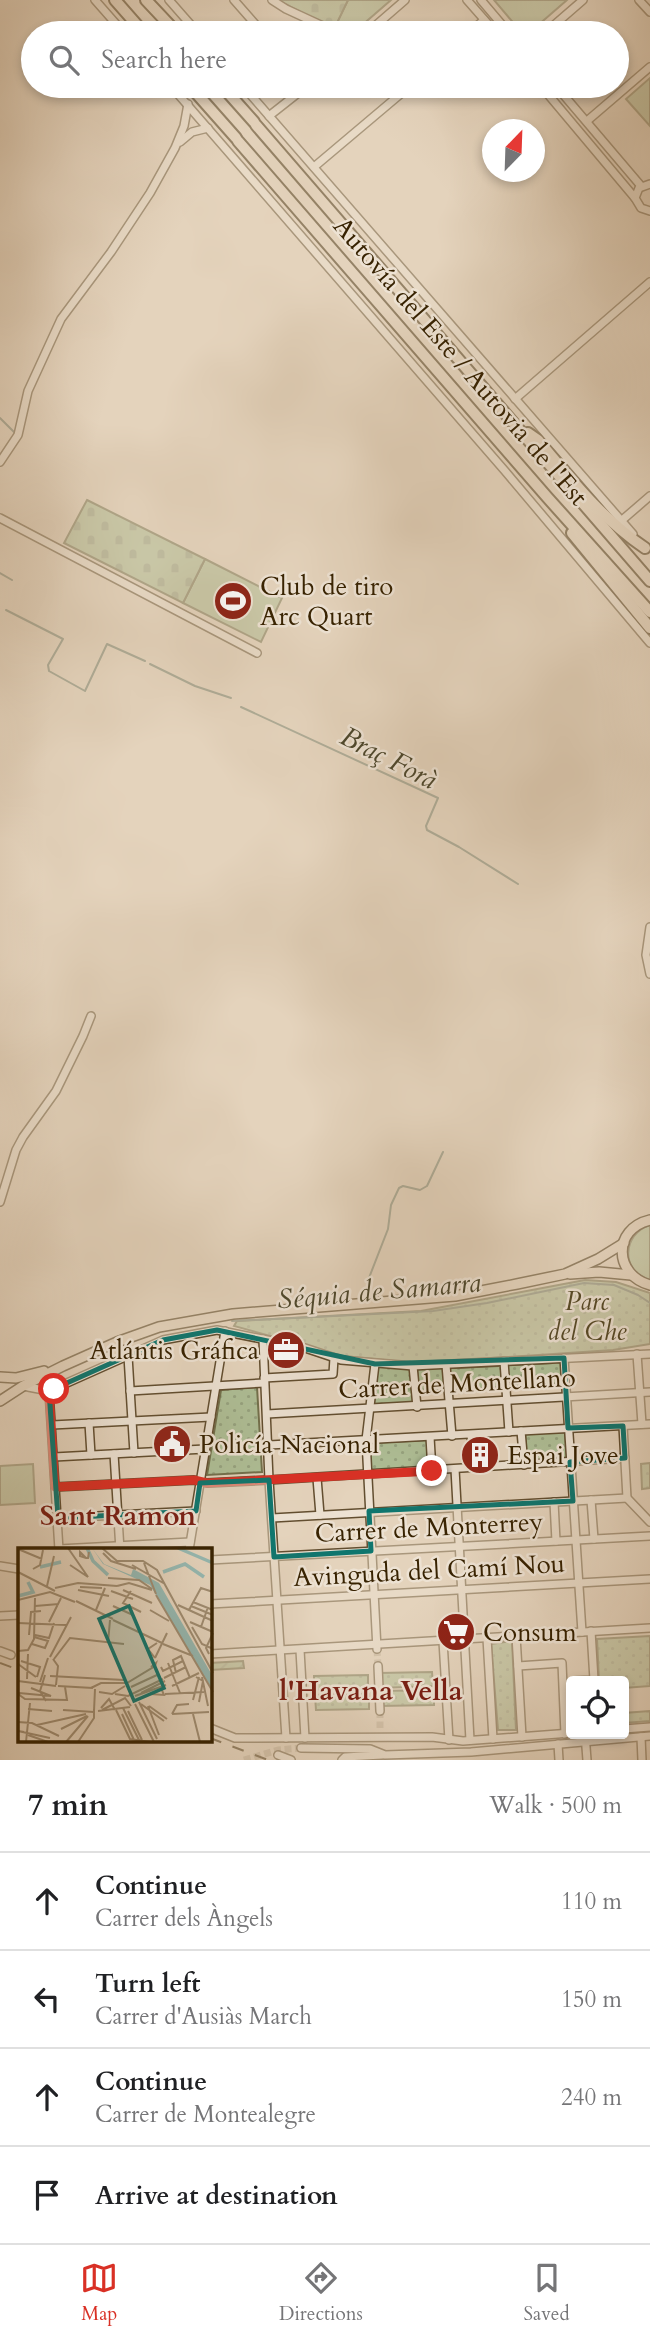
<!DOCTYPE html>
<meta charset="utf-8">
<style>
body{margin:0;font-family:Cardo,serif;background:#f6f6f6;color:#202124}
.controls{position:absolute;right:21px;bottom:21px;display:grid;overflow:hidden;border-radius:7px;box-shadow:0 4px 10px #0003}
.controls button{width:63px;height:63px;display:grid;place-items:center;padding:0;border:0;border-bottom:2px solid #e0e0e0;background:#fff;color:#202124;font:35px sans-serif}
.compass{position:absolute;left:482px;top:119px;width:63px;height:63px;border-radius:50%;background:#fff;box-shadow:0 4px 10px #0003;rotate:23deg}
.stop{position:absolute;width:21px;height:21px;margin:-16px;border:5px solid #d93025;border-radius:50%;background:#fff}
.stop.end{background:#d93025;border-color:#fff;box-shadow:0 2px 7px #0008}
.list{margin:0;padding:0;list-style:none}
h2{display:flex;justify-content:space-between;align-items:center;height:91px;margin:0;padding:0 28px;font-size:30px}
h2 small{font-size:23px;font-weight:400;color:#757577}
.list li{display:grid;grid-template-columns:46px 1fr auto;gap:21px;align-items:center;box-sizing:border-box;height:98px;padding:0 28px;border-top:2px solid #e0e0e0}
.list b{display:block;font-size:26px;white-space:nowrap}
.list p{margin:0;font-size:23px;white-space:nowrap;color:#757577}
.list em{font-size:23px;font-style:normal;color:#757577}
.icon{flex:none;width:38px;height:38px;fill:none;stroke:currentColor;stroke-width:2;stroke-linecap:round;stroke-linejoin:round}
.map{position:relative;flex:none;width:650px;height:1760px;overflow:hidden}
.search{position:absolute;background:#fff;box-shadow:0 4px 10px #0003;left:21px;right:21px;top:21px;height:77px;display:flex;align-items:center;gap:18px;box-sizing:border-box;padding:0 24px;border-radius:38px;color:#757577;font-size:26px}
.sheet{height:483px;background:#fff}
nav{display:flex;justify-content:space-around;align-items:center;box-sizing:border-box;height:98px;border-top:2px solid #e0e0e0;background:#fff;font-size:19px;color:#757577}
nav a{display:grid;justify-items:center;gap:4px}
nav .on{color:#d93025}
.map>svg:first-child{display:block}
.grass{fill:#aebe96;stroke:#72704c;stroke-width:2}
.cemetery{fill:url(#cemetery-stones);stroke:#72704c;stroke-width:2}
.park{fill:url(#park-dots);stroke:#72704c;stroke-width:2}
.garden{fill:url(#garden-furrows);stroke:#72704c;stroke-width:2}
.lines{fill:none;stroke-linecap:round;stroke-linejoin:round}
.stream{stroke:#6f7c6b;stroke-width:2}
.minor-tunnel{stroke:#c1b097;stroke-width:7;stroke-dasharray:7 3.5;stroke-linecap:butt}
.minor-casing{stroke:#624e30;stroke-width:10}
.major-casing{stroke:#372201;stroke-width:12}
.highway-casing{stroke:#372201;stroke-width:14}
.minor{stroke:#ede2d3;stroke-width:7}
.major{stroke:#e4d3bc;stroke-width:9}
.highway{stroke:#e4d3bc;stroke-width:10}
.rail{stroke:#372201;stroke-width:2;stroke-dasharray:12 12;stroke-linecap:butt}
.route{stroke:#d93025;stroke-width:9}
.marked{fill:none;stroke:#0f766e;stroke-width:5;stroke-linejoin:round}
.labels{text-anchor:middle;stroke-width:5;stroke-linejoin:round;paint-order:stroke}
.street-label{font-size:26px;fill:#372201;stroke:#ede2d3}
.poi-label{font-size:26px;fill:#372201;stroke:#ede2d3;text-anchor:start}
.park-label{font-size:26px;font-style:italic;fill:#554926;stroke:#ede2d3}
.water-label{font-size:28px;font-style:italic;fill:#4e482d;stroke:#ede2d3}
.neighbourhood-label{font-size:28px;font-weight:bold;fill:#7a1f14;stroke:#ede2d3}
.inset-river{fill:none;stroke:#95b8b1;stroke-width:3.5}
.inset-road{fill:none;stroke:#9f8c71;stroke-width:2}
.view{fill:#0f766e;fill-opacity:0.15;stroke:#0f766e;stroke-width:3.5}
.inset-edge{fill:none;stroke:#372201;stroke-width:3.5}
</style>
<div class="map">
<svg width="650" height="1760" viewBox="0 0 650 1760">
<defs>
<pattern id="cemetery-stones" width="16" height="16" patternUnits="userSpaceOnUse" patternTransform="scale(1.75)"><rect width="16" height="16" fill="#aebe96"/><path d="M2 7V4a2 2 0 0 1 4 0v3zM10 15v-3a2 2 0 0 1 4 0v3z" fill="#96a380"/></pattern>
<pattern id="park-dots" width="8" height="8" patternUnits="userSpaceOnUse" patternTransform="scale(1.75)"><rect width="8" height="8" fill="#aebe96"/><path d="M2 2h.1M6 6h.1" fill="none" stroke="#96a380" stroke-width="1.8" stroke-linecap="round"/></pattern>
<pattern id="garden-furrows" width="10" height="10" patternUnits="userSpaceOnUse" patternTransform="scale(1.75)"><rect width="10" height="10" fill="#aebe96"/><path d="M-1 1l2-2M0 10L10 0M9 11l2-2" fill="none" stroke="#96a380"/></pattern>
</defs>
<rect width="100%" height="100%" fill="#e4d3bc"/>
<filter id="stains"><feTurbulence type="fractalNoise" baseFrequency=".00286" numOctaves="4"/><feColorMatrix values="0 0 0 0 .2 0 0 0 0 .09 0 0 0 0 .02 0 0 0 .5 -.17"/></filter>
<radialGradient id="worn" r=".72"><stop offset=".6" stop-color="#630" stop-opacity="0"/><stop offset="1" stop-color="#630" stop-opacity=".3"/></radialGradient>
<g class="grass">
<path d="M348 0H391L353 33H344L334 29Z"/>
<path d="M494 0H567L529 33H522Z"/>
<path d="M650 78V126L626 99Z"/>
<path d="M205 559 282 598 261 642 183 603Z"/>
<path d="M650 1225V1280C620 1272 622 1234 650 1225Z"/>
<path d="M33 1464 35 1503 0 1505V1466Z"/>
</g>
<g class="cemetery">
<path d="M277 0H348L334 29Z"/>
<path d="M87 500 205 559 183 603 64 543Z"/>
</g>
<g class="park">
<path d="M585 1280 616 1282 650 1293V1344L613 1350 416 1363 343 1356 234 1326 237 1321 421 1311Z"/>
<path d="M552 1361 561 1363 562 1383 507 1386 505 1363H512L513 1365 552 1363Z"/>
<path d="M499 1364H502L504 1387 451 1390 449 1367 455 1368 498 1366Z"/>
<path d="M377 1366 413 1367V1403L374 1404Z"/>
<path d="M445 1367 447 1390 419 1392 417 1369Z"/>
<path d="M257 1387 262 1472 207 1475 221 1390Z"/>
<path d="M565 1432 567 1460 527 1462 525 1434Z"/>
<path d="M429 1440 430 1468 370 1471 369 1443Z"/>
<path d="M650 1463V1488L642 1489 641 1464Z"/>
<path d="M650 1636V1686L624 1688V1681H599L597 1639Z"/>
<path d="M512 1641 516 1730H498L491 1644Z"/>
<path d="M432 1672 433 1686 379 1688V1673Z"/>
<path d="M368 1675V1689L314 1690V1676Z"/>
<path d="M434 1690V1705L381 1706 380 1691Z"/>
<path d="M369 1694V1709L316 1710 315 1695Z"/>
<path d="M650 1711V1721L624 1723V1713Z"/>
</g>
<path class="garden" d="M243 1661 244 1668 210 1670V1663Z"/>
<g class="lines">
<g class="stream">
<path d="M0 418 14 432"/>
<path d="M0 573 12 580"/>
<path d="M6 610 63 639 48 665 49 671 85 691 107 644 145 661"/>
<path d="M150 664 195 686 231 698"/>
<path d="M241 707 438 798 426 826 427 830 459 847 518 884"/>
<path d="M367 1283 388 1229 391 1205 399 1188 403 1186 420 1190 427 1186 443 1152"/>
<path d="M232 1321 433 1311 487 1303 584 1283 614 1285 638 1295 650 1303"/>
</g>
<g class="minor-tunnel">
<path d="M377 1649 378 1666"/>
<path d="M380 1711V1728"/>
<path d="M244 1760 278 1750 301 1748"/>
</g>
<defs>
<g id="minor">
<path d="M95 0 124 33"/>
<path d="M169 0 198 33"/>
<path d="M234 0 263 33"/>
<path d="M272 0 286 9 338 33"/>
<path d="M467 0 496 33"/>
<path d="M481 0 509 33"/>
<path d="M639 0 650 12"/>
<path d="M367 33 405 0"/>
<path d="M469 33 484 20"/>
<path d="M545 33 583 0"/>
<path d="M171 86 505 471 650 643"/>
<path d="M243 86 633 534"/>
<path d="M541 86 635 198"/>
<path d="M556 86 641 186"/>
<path d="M269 116 307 86"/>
<path d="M587 121 650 67"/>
<path d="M180 142 192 132 208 128"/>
<path d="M314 167 410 86"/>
<path d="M650 184 639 188 635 198 641 208 650 211"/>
<path d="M515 399 650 282"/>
<path d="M0 462 18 435 28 391 61 319 111 252 150 193 175 148 184 126 188 104"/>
<path d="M0 518 257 653"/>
<path d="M621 521 650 496"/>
<path d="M650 927 646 955 650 974"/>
<path d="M0 1202 16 1150 23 1137 56 1091 83 1036 91 1016"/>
<path d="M263 1339 269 1480 286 1738"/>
<path d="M637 1354 642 1424"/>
<path d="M128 1356 134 1453"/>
<path d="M564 1358 582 1632"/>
<path d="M504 1361 509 1432"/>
<path d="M375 1364 366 1440 377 1649"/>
<path d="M446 1365 452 1436"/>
<path d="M413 1366 417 1407"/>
<path d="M264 1378 333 1374 334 1358"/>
<path d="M23 1386 49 1391 163 1340 217 1330 302 1347 341 1360 413 1366 650 1354"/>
<path d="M49 1391 59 1550"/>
<path d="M130 1391 264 1383"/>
<path d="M267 1414 650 1392"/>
<path d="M89 1423 91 1455"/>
<path d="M52 1425 211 1417"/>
<path d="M623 1426 627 1498 650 1522"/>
<path d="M521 1431 524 1465"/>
<path d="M471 1435 474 1468"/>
<path d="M430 1437 432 1471"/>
<path d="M269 1445 650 1424"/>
<path d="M114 1454 120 1550"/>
<path d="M54 1457 205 1449"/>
<path d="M455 1469 470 1740"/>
<path d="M317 1478 320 1515"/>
<path d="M55 1487 194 1480 207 1483 269 1480 625 1458"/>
<path d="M591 1500 594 1539"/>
<path d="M554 1502 556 1541"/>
<path d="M58 1518 196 1511"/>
<path d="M272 1518 627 1498"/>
<path d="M59 1549 190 1542"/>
<path d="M189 1550 225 1331"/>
<path d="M210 1560 650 1536"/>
<path d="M0 1566 19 1569"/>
<path d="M210 1604 650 1579"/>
<path d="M0 1616 19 1615"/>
<path d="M516 1636 522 1737"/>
<path d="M487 1638 493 1739"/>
<path d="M443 1641 449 1740"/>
<path d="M300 1650 305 1738"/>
<path d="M0 1651 11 1655"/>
<path d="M210 1654 650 1628"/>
<path d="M378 1666 380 1711"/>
<path d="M518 1666 562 1663 565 1734"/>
<path d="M574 1681 594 1680 591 1631"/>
<path d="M210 1728 235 1738 432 1737 463 1741 571 1733"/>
<path d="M624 1729 650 1727"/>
<path d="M585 1734 587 1760"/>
<path d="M641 1737 642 1760"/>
<path d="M558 1744 559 1760"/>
<path d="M301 1748 370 1749 385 1755 471 1752 650 1736"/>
<path d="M278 1755 291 1760"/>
<path d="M342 1760 345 1757 382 1755"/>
</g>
<g id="major">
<path d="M650 1220C612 1229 614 1275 650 1285"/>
<path d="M570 1274 599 1272 631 1275"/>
<path d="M0 1377 16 1378 44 1371"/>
<path d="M0 1401 23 1386 63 1366 117 1342 159 1327 233 1314 455 1296 517 1284 565 1274 598 1259 624 1243"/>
</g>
<g id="highway">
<path d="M115 0 144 33"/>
<path d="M146 0 177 33"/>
<path d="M190 86 236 138"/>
<path d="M222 86 254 122"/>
<path d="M256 125 650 581"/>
<path d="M238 141 547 497 650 612"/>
<path d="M528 433 538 440C571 479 603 520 645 548"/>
<path d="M572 533 650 628"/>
</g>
</defs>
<use href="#minor" class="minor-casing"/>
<use href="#major" class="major-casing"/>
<use href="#highway" class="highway-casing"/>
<use href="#minor" class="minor"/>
<use href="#major" class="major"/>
<use href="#highway" class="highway"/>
<g class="rail">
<path d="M0 1663 19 1670"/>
<path d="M210 1738 268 1760"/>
</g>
</g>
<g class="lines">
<path class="route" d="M54 1389 49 1391 55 1487 194 1480 207 1483 432 1471"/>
</g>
<path d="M0 0H650V1760H0ZM217 1330 375 1364 564 1358 568 1428 623 1426 625 1458 570 1462 573 1501 369 1511 371 1551 274 1557 269 1480 200 1483 196 1511 58 1518 49 1391 163 1340Z" fill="#e4d3bc" fill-opacity=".55" fill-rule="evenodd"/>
<path class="marked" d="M217 1330 375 1364 564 1358 568 1428 623 1426 625 1458 570 1462 573 1501 369 1511 371 1551 274 1557 269 1480 200 1483 196 1511 58 1518 49 1391 163 1340Z"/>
<defs>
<symbol id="stadium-disc" viewBox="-11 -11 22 22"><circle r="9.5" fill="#8f2418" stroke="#ede2d3"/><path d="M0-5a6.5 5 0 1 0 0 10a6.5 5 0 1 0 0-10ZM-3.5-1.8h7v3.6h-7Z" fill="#fff"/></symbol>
<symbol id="office-disc" viewBox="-11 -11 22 22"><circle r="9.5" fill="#8f2418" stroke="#ede2d3"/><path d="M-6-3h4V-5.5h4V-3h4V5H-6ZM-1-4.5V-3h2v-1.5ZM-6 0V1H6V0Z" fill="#fff"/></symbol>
<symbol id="civic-disc" viewBox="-11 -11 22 22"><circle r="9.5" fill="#8f2418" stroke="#ede2d3"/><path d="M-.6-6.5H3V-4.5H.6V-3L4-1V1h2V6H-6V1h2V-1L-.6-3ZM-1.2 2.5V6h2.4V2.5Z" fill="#fff"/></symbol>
<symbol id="building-disc" viewBox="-11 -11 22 22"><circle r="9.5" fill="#8f2418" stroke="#ede2d3"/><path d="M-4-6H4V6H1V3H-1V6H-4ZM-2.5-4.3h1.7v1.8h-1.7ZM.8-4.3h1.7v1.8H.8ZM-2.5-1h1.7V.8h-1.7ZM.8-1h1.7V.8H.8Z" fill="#fff"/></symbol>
<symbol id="supermarket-disc" viewBox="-11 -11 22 22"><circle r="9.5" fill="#8f2418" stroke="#ede2d3"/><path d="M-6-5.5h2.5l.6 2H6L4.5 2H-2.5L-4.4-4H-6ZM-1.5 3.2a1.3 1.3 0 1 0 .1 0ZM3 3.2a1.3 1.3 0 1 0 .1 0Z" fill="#fff"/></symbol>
</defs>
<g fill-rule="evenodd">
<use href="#stadium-disc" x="211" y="579" width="44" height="44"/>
<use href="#office-disc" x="264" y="1328" width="44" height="44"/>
<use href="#civic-disc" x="150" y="1422" width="44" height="44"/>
<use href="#building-disc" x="458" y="1433" width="44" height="44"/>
<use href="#supermarket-disc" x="434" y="1610" width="44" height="44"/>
</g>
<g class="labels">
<g class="street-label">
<text transform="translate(461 361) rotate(49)" y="9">Autovía del Este / Autovia de l'Est</text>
<text transform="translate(457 1383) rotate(-3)" y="9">Carrer de Montellano</text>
<text transform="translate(429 1527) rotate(-3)" y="9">Carrer de Monterrey</text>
<text transform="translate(429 1570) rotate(-3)" y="9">Avinguda del Camí Nou</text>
</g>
<g class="poi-label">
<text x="260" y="595">Club de tiro<tspan x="260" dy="30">Arc Quart</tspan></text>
<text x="259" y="1359" text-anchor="end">Atlántis Gráfica</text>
<text x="199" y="1453">Policía Nacional</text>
<text x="507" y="1464">Espai Jove</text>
<text x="483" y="1641">Consum</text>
</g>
<g class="park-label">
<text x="587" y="1310">Parc<tspan x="587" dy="30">del Che</tspan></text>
</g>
<g class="water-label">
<text transform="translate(389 757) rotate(27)" y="10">Braç Forà</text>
<text transform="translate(379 1290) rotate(-5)" y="10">Séquia de Samarra</text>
</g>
<g class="neighbourhood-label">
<text x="118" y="1525">Sant Ramon</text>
<text x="371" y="1700">l'Havana Vella</text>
</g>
</g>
<g transform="translate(18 1548)">
<rect width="194" height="194" fill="#e4d3bc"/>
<path d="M74 0 86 16 113 27 115 21 141 35 194 127V141L132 37 85 16Z" fill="#95b8b1"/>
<path class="inset-river" d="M69 0 75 13 90 27M160 0 195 15M22 19 43 14M145 24 167 16 186 29M0 48 15 44 10 34"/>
<path class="inset-road" d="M50 0 70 29 52 17M84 0 99 13H125L139 22 195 125M0 1 24 11M85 5 93 13 118 21M68 10 62 4V8L68 10H70L71 4M126 15 138 46M114 17 147 36M15 21 22 17 25 2M0 24 37 43M90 30 121 32 134 41M29 38 36 8M99 38 111 35 134 42M62 39 84 40M37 40 60 35 99 38M60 42 91 48M105 42 134 55M93 43 115 51M113 43 105 55 123 64M138 47 195 144M0 52 32 44 57 54M58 53 95 71M175 54 195 62M160 57 195 73M17 58 41 56M95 58 115 67M173 58 195 67M78 62 87 40M132 62 151 73M171 62 183 40 195 44M95 72 144 95M31 74 43 50M172 74 195 84M0 75 48 77M174 79 184 96 193 100M183 79 190 59M11 87 13 64 23 63M17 87 31 90 36 75M90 95 92 72M14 96 27 100 30 93 16 89M145 96 175 108M0 103 10 102 16 91 17 50M191 106 188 100 195 85M32 109 53 69M137 110 130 101 139 95M137 110 149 85M35 111 40 118 38 137M36 111 52 90 106 96M3 113 22 119 19 129M150 115 162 145M0 116 18 129M143 119 145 123 165 113M158 125 155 112 163 108 172 130M27 127 22 143 28 153M32 128 106 132M178 129 185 133 181 154M184 129 190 158M146 130 168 119M9 131 10 106M0 133 38 138M22 134 30 110M40 138 75 140M154 138 181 125M113 139 139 127M73 140 83 135H109L137 118 138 115 133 119M81 144 94 146 107 138M1 145 33 148 13 140M123 145 147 133M0 146 7 151 49 152 47 139M97 146 110 148 145 131M132 146 146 147 143 140M147 146 186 144M117 148 148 137M175 152 181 129M121 154 139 191M117 156 136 194M123 156 146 173M130 158 141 187M131 158 149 171M83 160 91 151 97 162M105 160 121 192M10 161 34 163M45 162 76 164M84 162 107 150 113 158M98 162 112 191 132 194M76 163 77 141M80 163 112 159M110 163 124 192M104 166 116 192M154 166 191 164M154 166 159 157 171 156M175 166 182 194M0 174 14 175 41 188M19 177 68 166M43 181 69 168M6 184 0 183 32 190M10 187 30 194M8 194 12 155M48 194 70 168M60 194 76 170V161"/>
<path class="view" d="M111 58 146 140 116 153 81 71Z"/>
<rect width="194" height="194" class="inset-edge"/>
</g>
<rect width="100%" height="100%" filter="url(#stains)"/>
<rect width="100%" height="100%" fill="url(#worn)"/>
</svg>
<div class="controls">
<button><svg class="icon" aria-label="locate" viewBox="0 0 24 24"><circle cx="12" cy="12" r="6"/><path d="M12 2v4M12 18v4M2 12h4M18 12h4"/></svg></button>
</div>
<svg class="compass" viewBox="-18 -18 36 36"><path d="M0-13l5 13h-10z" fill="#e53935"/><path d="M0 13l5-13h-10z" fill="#757577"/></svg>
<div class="stop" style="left:54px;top:1389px"></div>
<div class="stop end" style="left:432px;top:1471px"></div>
<div class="search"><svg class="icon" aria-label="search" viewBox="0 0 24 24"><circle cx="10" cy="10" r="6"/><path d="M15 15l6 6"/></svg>Search here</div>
</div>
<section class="sheet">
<h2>7 min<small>Walk · 500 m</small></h2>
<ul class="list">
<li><svg class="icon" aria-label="ahead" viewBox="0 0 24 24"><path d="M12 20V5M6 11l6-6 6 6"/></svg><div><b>Continue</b><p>Carrer dels Àngels</p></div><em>110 m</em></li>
<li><svg class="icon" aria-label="left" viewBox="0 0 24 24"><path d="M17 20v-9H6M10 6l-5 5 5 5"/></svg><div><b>Turn left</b><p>Carrer d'Ausiàs March</p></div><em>150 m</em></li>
<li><svg class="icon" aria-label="ahead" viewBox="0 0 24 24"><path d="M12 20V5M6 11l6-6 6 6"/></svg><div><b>Continue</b><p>Carrer de Montealegre</p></div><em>240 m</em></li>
<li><svg class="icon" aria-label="arrive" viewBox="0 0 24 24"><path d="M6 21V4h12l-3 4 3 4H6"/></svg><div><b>Arrive at destination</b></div></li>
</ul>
</section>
<nav>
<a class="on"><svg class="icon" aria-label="map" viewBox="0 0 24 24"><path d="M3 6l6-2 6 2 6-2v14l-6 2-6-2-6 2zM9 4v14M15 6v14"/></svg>Map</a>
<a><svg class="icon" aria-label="directions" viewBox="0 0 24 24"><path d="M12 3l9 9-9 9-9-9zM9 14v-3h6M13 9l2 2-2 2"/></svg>Directions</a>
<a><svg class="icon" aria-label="saved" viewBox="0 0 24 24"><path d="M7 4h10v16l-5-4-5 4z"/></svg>Saved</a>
</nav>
